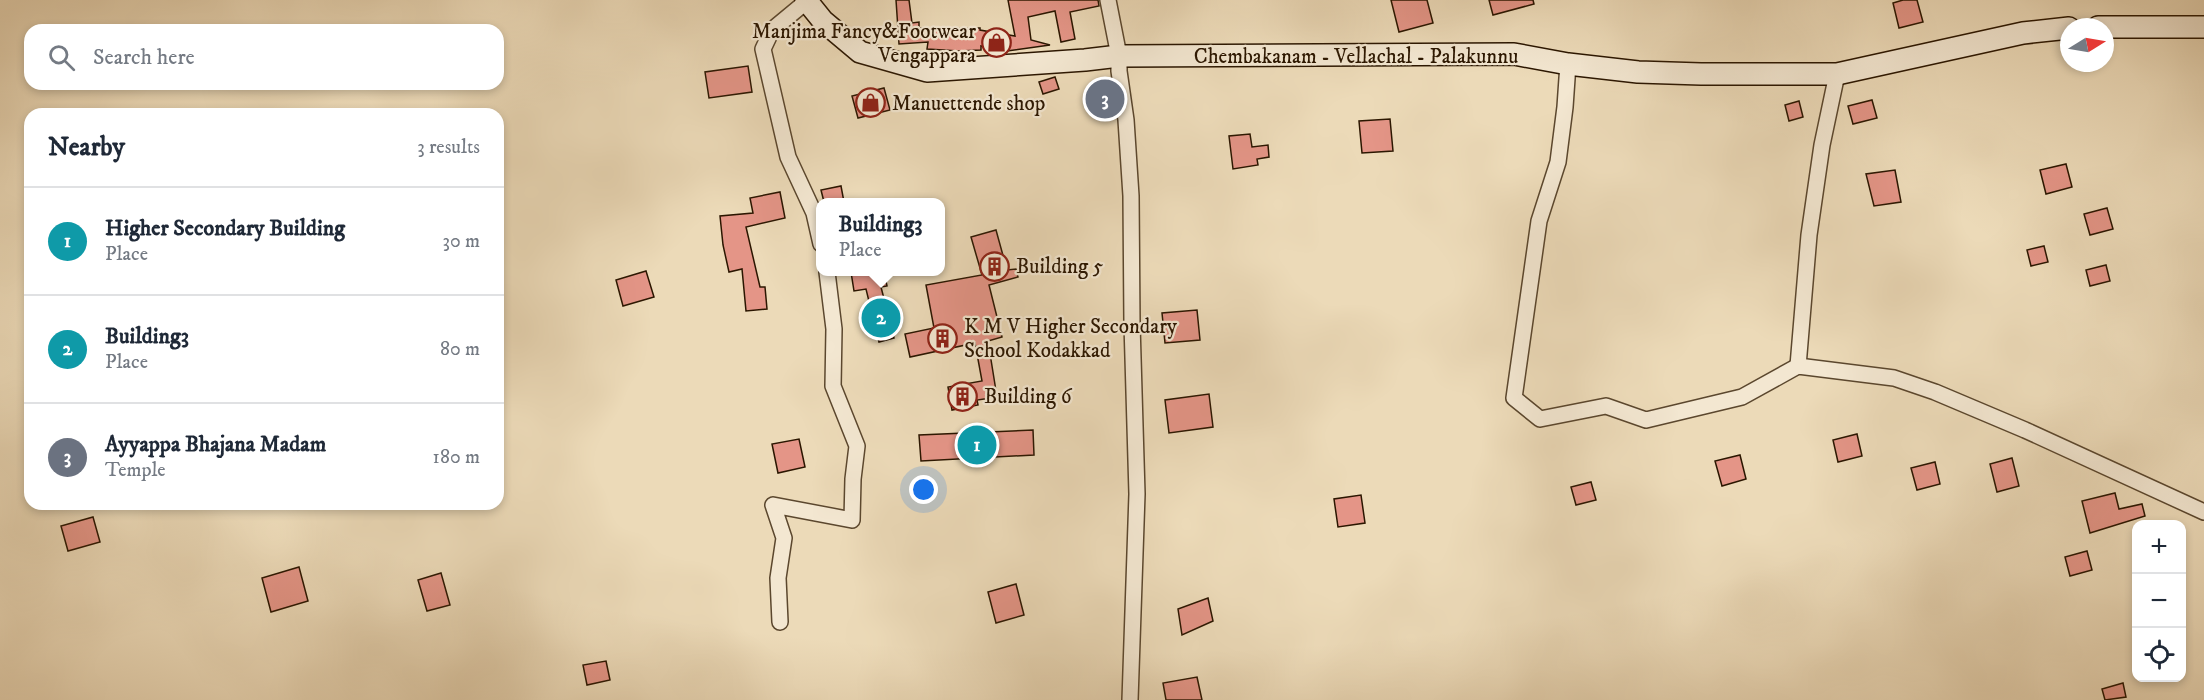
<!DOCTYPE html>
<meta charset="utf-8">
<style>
body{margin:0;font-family:"IM FELL DW Pica",serif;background:#f2f2f3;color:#1f2937}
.controls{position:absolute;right:18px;bottom:18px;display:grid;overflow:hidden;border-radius:12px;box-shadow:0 3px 9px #0003}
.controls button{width:54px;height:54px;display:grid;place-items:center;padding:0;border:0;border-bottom:2px solid #e0e1e3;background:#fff;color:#1f2937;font:30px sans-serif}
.compass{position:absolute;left:2060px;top:18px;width:54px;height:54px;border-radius:50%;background:#fff;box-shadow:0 3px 9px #0003;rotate:79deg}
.you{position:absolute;left:924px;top:490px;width:21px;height:21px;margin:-15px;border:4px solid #fff;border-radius:50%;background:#1a73e8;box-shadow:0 0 0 9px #1a73e833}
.badge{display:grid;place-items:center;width:39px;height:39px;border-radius:50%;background:#8f2418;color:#fff;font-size:20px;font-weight:700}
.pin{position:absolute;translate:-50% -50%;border:3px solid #fff;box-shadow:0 2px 6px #0006}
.popup{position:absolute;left:816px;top:198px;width:129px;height:78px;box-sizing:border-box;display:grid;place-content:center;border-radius:12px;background:#fff;filter:drop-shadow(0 2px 4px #0005);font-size:20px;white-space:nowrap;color:#747a83}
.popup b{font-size:22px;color:#1f2937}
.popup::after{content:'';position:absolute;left:50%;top:100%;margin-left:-12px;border:12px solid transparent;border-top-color:#fff}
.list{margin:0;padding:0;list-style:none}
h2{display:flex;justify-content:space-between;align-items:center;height:78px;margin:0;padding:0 24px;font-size:26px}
h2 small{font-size:20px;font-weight:400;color:#747a83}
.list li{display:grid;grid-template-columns:39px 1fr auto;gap:18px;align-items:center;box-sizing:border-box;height:108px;padding:0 24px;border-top:2px solid #e0e1e3}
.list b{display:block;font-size:22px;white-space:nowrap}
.list p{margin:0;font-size:20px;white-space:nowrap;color:#747a83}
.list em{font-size:20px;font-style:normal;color:#747a83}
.icon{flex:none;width:33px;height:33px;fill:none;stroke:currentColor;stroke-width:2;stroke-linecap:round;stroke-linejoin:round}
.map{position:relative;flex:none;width:2204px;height:700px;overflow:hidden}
.search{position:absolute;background:#fff;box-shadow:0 3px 9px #0003;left:24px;top:24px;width:480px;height:66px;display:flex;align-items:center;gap:15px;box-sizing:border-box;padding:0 21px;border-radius:18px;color:#747a83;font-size:22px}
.panel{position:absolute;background:#fff;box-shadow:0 3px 9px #0003;left:24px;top:108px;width:480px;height:402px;border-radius:18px}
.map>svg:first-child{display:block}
.building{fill:#e49587;stroke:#2b1600;stroke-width:1.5}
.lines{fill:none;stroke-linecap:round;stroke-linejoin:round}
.street-casing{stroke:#5b472e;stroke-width:18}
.secondary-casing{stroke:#2b1600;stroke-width:24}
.street{stroke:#f3e7d1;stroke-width:15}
.secondary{stroke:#f3e7d1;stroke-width:21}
.labels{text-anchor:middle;stroke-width:4.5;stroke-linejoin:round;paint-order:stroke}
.poi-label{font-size:21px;fill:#2b1600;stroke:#f3e7d1;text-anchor:start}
.street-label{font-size:21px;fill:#2b1600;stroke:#f3e7d1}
</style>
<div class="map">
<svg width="2204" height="700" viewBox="0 0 2204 700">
<rect width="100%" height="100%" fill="#ecdab8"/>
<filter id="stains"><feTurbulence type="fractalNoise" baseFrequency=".00333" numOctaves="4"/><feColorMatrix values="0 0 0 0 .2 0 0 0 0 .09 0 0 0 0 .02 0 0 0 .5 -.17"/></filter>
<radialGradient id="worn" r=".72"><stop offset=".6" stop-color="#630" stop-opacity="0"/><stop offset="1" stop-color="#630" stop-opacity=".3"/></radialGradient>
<g class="building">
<path d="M896 0H909L912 23 919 22V28H980V30L1015 36 1008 0H1098L1099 6 1070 12 1075 39 1061 42 1055 11 1028 17 1031 40 1050 45 1007 51 981 46V50L959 51 927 49 928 42 899 44Z"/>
<path d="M1391 0H1427L1433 23 1399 32Z"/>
<path d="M1489 0H1533L1534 4 1493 15Z"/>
<path d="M1903 0H1917L1923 22 1899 28 1893 3Z"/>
<path d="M748 66 752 92 709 98 705 72Z"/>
<path d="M1055 77 1059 89 1043 94 1039 82Z"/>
<path d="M884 88 890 110 858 118 852 96Z"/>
<path d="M1872 100 1877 118 1853 124 1848 106Z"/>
<path d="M1799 101 1803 117 1789 121 1785 105Z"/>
<path d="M1390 119 1393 151 1362 153 1359 121Z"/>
<path d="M1250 134 1252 147 1268 145 1269 157 1257 159 1258 165 1233 169 1229 136Z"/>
<path d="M2066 164 2072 187 2046 194 2040 170Z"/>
<path d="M1895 170 1901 202 1874 206 1866 174Z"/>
<path d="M841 186 844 202H824L821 190Z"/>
<path d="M780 192 785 218 746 227 760 287H765L767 309 746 311 742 269 729 272 723 245 720 216 753 213 750 198Z"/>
<path d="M2107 208 2113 229 2090 235 2084 214Z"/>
<path d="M996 230 1007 270 1016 269 1018 277 989 285 1002 337 988 341 997 397 977 400 978 405 952 410 948 387 982 381 975 343 910 357 905 334 934 328 926 285 982 275 971 237Z"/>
<path d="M2044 246 2048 262 2031 266 2027 250Z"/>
<path d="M2106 265 2110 281 2090 286 2086 270Z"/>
<path d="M646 271 654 297 623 306 616 280Z"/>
<path d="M851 272H884L887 286 881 287 894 338 879 342 866 289 854 291Z"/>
<path d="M1197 310 1200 340 1165 343 1162 313Z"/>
<path d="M1209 394 1213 427 1169 433 1165 400Z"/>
<path d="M1033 430 1034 455 921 461 919 435Z"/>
<path d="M1857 434 1862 456 1838 462 1833 440Z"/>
<path d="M799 439 805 467 778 473 772 444Z"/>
<path d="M1740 455 1746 479 1722 486 1715 461Z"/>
<path d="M2012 458 2019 486 1997 492 1990 464Z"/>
<path d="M1935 462 1940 484 1917 490 1911 468Z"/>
<path d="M1591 482 1596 500 1576 505 1571 487Z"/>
<path d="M2115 493 2119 509 2142 504 2145 516 2090 533 2082 501Z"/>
<path d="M1361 495 1365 523 1338 527 1334 499Z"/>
<path d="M93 517 100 542 68 551 61 526Z"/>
<path d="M2087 551 2092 570 2070 576 2065 557Z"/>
<path d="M299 567 308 601 271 612 262 578Z"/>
<path d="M441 573 450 605 427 611 418 580Z"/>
<path d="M1016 584 1024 615 996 623 988 592Z"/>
<path d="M1208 598 1213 621 1182 635 1178 609Z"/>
<path d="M606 661 610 680 587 685 583 665Z"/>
<path d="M1197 677 1202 700H1166L1163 683Z"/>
<path d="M2123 683 2126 697 2105 700 2102 689Z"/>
</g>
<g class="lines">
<defs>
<g id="street">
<path d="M1108 0 1119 56V71L1126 120 1131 196 1132 324 1137 494 1130 700"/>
<path d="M807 1 772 30 763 49 788 157 814 213 821 244"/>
<path d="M1568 64 1565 107 1558 162 1539 221 1514 398 1540 419 1606 406 1646 420 1742 397 1798 366 1894 378 1935 392 2025 430 2204 512"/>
<path d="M1798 366 1809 235 1822 145 1837 74"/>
<path d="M780 622 778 578 784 538 773 505 852 520 853 479 857 446 833 386 834 329 827 272"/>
</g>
<g id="secondary">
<path d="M806 0 823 21 860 52 927 71 1085 60 1119 56 1514 54 1568 64 1638 72 1701 74H1837L2023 33 2069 28"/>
<path d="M2098 27H2204"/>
</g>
</defs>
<use href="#street" class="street-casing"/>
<use href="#secondary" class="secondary-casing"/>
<use href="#street" class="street"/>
<use href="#secondary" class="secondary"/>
</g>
<defs>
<symbol id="shop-ring" viewBox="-11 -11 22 22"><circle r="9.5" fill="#f3e7d1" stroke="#8f2418" stroke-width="1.5"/><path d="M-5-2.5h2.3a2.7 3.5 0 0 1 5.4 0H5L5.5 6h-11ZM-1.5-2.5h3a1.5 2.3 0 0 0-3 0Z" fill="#8f2418"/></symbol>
<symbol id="building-ring" viewBox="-11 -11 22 22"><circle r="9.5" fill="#f3e7d1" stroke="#8f2418" stroke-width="1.5"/><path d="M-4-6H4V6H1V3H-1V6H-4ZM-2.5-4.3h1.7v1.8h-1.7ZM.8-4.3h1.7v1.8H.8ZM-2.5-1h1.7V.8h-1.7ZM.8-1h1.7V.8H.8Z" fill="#8f2418"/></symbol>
</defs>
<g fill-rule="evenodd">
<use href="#shop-ring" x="980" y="26" width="33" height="33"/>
<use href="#shop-ring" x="854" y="86" width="33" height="33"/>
<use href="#building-ring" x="978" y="250" width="33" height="33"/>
<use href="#building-ring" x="926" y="322" width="33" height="33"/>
<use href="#building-ring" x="946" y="380" width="33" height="33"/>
</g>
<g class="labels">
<g class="poi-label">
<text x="976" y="38" text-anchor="end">Manjima Fancy&amp;Footwear<tspan x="976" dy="24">Vengappara</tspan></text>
<text x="892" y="110">Manuettende shop</text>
<text x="1016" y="273">Building 5</text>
<text x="964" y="333">K M V Higher Secondary<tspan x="964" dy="24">School Kodakkad</tspan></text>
<text x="984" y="403">Building 6</text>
</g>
<g class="street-label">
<text x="1356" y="63">Chembakanam - Vellachal - Palakunnu</text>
</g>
</g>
<rect width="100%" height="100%" filter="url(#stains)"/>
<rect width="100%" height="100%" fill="url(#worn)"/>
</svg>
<div class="controls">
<button>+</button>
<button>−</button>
<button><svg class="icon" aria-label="locate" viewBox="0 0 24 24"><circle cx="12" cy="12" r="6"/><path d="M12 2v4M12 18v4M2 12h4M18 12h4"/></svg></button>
</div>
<svg class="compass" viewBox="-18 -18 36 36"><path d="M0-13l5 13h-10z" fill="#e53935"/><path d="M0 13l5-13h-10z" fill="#747a83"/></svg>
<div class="you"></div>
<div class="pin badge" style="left:977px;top:445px;background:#0f9aa8">1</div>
<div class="pin badge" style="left:881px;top:318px;background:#0f9aa8">2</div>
<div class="popup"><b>Building3</b>Place</div>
<div class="pin badge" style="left:1105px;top:99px;background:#6b7280">3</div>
<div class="search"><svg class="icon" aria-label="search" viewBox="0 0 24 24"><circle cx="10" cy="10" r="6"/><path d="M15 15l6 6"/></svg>Search here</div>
<section class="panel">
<h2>Nearby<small>3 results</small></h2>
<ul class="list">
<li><span class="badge" style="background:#0f9aa8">1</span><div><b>Higher Secondary Building</b><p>Place</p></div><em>30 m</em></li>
<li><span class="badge" style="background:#0f9aa8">2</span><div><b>Building3</b><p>Place</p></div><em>80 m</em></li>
<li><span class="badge" style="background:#6b7280">3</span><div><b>Ayyappa Bhajana Madam</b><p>Temple</p></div><em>180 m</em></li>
</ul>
</section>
</div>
